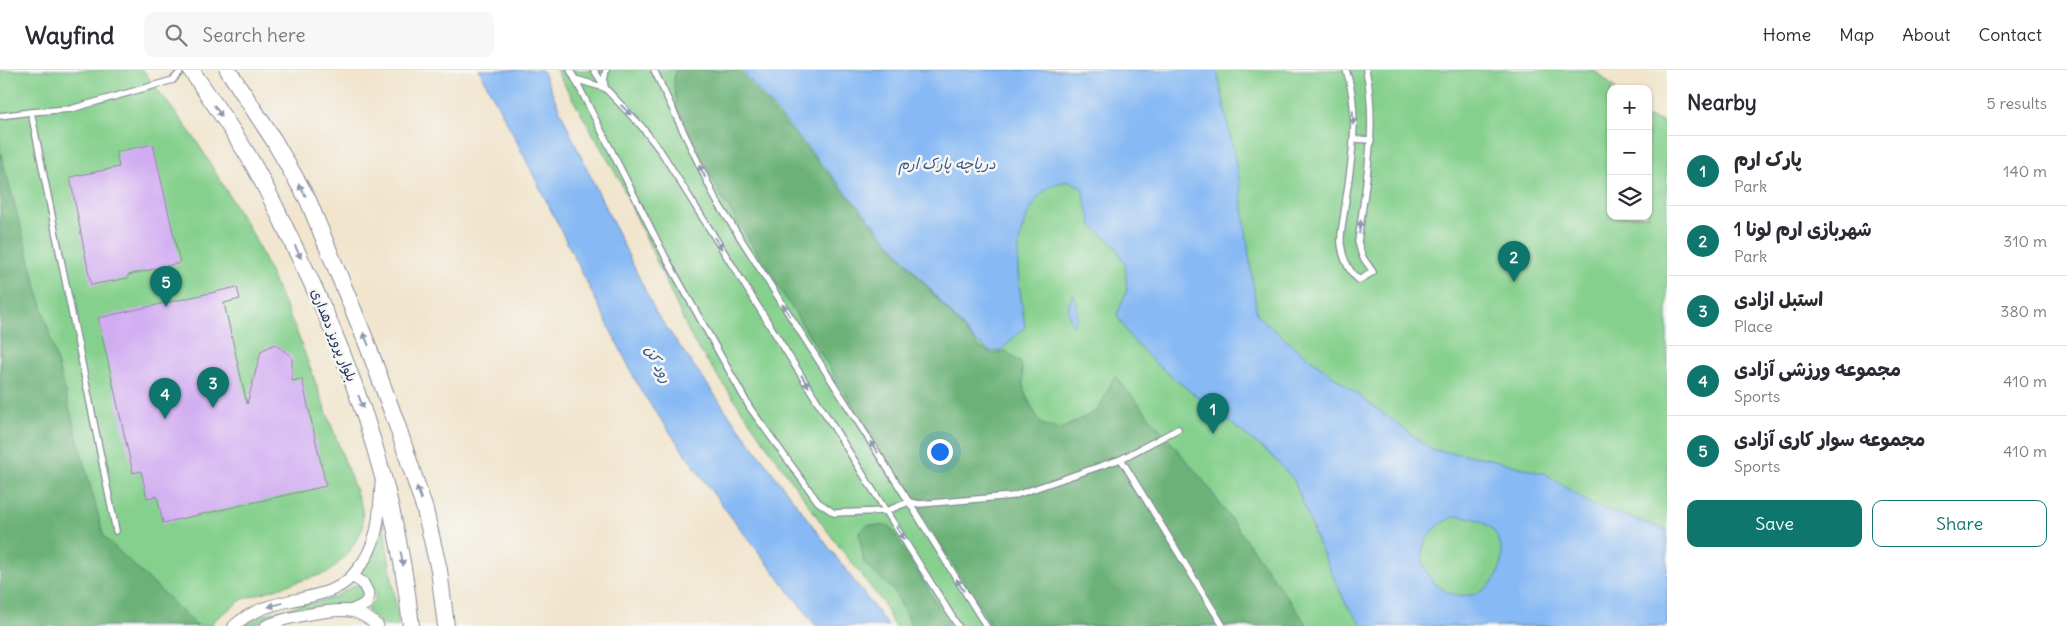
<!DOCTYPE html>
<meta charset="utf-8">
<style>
body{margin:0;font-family:Delius,"Playpen Sans Arabic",sans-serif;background:#f7f7f7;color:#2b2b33}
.controls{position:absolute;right:15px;top:15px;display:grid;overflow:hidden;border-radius:10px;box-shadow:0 1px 4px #0004}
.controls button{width:45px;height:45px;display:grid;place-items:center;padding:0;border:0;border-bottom:1px solid #e1e1e2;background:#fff;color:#2b2b33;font:25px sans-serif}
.you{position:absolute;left:939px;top:381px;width:18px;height:18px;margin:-12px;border:4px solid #fff;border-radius:50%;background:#1a73e8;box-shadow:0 0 0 8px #1a73e833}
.badge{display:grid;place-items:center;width:32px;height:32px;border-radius:50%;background:#0f766e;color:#fff;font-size:16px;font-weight:700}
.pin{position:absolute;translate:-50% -41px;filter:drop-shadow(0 1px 2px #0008)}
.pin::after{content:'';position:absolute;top:26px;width:18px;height:15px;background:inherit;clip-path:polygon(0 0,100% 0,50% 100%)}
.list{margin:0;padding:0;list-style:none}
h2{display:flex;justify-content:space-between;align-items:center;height:65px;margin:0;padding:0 20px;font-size:21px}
h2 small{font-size:16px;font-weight:400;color:#7c7c81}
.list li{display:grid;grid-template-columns:32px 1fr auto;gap:15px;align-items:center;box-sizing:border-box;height:70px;padding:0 20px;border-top:1px solid #e1e1e2}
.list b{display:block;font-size:19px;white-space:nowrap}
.list p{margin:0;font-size:16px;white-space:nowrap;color:#7c7c81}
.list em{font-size:16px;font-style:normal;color:#7c7c81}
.actions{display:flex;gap:10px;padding:15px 20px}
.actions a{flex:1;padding:11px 0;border:1px solid #0f766e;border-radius:10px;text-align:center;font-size:18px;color:#0f766e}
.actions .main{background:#0f766e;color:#fff}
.icon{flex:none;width:28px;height:28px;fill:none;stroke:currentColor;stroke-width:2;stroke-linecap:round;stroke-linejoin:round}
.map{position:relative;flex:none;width:1667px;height:556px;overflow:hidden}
header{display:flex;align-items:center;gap:30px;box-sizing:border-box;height:70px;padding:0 25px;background:#fff;border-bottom:1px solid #e1e1e2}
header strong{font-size:24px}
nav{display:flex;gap:28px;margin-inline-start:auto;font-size:18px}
.search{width:350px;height:45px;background:#f7f7f7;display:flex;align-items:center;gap:12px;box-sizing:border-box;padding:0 18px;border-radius:10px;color:#7c7c81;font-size:19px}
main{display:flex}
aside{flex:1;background:#fff}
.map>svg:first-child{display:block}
.green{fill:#85d08d;stroke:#508076}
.forest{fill:#6cb278;stroke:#44706b}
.water{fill:#87b9f4;stroke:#5174a9;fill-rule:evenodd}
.building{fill:#d2acf2}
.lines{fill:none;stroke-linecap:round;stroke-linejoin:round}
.lane-casing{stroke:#868a96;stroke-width:8}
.street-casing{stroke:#868a96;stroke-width:13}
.secondary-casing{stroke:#868a96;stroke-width:18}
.lane{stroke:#fff;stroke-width:5.5}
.street{stroke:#fff;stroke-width:11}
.secondary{stroke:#fff;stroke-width:16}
.oneway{fill:#8d97ae}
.labels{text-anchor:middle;stroke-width:5;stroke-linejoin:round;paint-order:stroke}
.street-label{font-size:14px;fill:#1b2f5e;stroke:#f6f6f2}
.water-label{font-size:15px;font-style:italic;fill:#3b588b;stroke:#f6f6f2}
</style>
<header>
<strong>Wayfind</strong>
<div class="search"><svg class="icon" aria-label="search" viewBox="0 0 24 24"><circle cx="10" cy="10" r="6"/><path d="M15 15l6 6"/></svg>Search here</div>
<nav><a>Home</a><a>Map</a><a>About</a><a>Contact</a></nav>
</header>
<main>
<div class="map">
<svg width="1667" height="556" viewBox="0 0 1667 556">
<rect width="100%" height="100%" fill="#f6f6f2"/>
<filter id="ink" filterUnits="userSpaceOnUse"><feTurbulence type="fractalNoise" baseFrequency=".02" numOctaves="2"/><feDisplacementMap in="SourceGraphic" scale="10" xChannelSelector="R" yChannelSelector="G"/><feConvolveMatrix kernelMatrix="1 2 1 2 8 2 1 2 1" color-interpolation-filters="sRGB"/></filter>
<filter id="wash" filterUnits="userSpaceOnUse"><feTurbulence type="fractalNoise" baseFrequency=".0096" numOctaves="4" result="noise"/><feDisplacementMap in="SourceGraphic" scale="20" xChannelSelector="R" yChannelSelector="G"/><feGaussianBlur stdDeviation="1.12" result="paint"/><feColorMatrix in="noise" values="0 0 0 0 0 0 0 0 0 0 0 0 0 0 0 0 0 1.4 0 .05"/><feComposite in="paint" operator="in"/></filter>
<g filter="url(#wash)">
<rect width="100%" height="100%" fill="#f1e5cd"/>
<g class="green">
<path d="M0 0H143L196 70 254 167 296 260 362 438 363 458 348 484 329 502 243 529 214 550 211 556H0Z"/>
<path d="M556 0H1594L1616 19H1611V146H1648V47L1667 53V556H894L883 533 825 458 693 271 619 109Z"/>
<path d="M383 449 399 556H383L368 542V537L375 529C375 517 370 511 360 504 373 484 380 473 383 449Z"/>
<path d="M355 515 360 516 365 529 359 535C333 533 305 538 280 545 267 548 256 556 243 556L265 544 332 528Z"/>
</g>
<g class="forest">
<path d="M675 0H738L979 277 993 284 1006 281 1021 293 1025 324 1041 354 1061 359 1098 340 1115 306 1202 409 1308 556H992L720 124 677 39 674 14Z"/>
<path d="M0 80 104 467 198 556H0Z"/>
<path d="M867 455 890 456 950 556H912L894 521 864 493 859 463Z"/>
</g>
<g class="water">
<path d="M479 0H542L577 78 656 243 727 342 888 556H816L715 426 641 321 511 60Z"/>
<path d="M741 0H1217L1239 109 1257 245 1293 276 1432 380 1486 388 1546 404 1590 434 1667 460V556H1363L1346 534 1317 471 1294 410 1271 385 1156 294 1131 268 1117 245 1127 220 1125 194 1114 174 1092 156 1082 118 1070 111C1064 112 1057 113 1051 116 1042 121 1036 130 1031 139 1009 176 1020 217 1025 257L1000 281H990L974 270ZM1457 446C1524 448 1509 532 1458 525 1445 523 1435 516 1428 504 1412 478 1432 454 1457 446Z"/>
<path d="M1073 224C1078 235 1080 245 1073 256 1067 246 1067 235 1073 224Z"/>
</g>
<g id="blocks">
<g class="building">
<path d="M153 74 180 193 128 205V208L91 215 70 107 119 97 116 82Z"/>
<path d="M237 217 240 229 224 233 247 334 261 281 275 274 292 287V311L302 309 326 416 163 453 157 426 147 428 141 401 133 403 98 248Z"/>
</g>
</g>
</g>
<g filter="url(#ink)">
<use href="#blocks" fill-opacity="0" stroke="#868a96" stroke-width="1"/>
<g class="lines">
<defs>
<g id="lane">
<path d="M570 0 575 9 605 18"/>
<path d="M594 0 603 14"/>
<path d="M606 0 604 11 605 18 642 57 662 83 958 556"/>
<path d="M654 0 716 130 909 432 986 556"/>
<path d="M1346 0C1361 43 1351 92 1345 136 1344 148 1340 162 1341 174 1343 189 1348 201 1359 210L1373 202 1362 186 1358 172C1365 116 1378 56 1366 0"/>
<path d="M575 9 666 188 750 338 818 432 834 443 886 441 909 432 920 434 1013 426 1121 389 1178 359"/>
<path d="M31 42 116 461"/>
<path d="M0 46 31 42 71 39 173 10 182 0"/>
<path d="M1353 69 1371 70"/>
<path d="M1121 389 1223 556"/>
</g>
<g id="street">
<path d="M350 541 366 534 369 525 363 513 352 506"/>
<path d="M234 556C248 542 270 535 289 531 304 528 320 525 334 519 343 515 351 508 357 500 379 474 379 446 381 413"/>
<path d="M266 556C283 548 332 538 351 541 361 543 371 550 378 556"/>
</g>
<g id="secondary">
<path d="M191 0C209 26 227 52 244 79 263 109 278 143 294 176 354 296 397 422 411 556"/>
<path d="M228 0 273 69 308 130 366 271 396 352 425 440 439 500 446 556"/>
</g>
</defs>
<use href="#lane" class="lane-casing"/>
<use href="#street" class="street-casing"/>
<use href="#secondary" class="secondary-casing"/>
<use href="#lane" class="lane"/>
<use href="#street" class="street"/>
<use href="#secondary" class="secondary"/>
</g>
<defs><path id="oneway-solid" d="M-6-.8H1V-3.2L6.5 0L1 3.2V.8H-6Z" transform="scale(1.25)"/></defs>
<g class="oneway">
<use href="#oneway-solid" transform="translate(626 40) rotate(44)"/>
<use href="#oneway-solid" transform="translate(218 41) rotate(56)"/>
<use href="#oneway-solid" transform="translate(1353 48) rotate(88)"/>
<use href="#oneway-solid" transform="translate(702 101) rotate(-116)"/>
<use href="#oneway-solid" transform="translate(302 120) rotate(-120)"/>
<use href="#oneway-solid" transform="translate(1360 157) rotate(-83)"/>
<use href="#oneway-solid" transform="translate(718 173) rotate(58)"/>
<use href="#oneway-solid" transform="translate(298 182) rotate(64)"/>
<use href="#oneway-solid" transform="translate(786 240) rotate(-123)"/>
<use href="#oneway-solid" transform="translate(366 269) rotate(-112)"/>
<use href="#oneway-solid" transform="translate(805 311) rotate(58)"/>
<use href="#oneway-solid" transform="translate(361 332) rotate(69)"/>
<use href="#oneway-solid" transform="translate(874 377) rotate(-123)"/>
<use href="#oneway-solid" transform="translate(419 423) rotate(-108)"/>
<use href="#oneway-solid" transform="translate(900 463) rotate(58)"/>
<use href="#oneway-solid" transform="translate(402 489) rotate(80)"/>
<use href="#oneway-solid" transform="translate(960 515) rotate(-122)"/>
<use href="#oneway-solid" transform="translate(275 535) rotate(164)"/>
</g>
</g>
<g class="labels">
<g class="street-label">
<text transform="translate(334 265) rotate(68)" y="5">بلوار پرویز دهداری</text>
</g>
<g class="water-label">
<text x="947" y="99">دریاچه پارک ارم</text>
<text transform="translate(658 294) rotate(62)" y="5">رود کن</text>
</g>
</g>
</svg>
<div class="controls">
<button>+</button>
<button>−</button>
<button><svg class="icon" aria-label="layers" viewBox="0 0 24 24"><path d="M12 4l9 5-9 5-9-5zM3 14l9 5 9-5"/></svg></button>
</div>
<div class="you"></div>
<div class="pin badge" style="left:1213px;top:364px">1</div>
<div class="pin badge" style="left:1514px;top:212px">2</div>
<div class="pin badge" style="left:213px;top:338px">3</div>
<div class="pin badge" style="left:165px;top:349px">4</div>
<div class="pin badge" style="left:166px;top:237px">5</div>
</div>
<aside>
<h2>Nearby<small>5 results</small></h2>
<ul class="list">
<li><span class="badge">1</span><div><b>پارک ارم</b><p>Park</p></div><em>140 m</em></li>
<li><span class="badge">2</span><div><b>شهربازی ارم لونا 1</b><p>Park</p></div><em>310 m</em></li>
<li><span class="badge">3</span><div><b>استبل ازادی</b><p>Place</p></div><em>380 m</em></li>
<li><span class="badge">4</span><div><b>مجموعه ورزشی آزادی</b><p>Sports</p></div><em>410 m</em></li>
<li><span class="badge">5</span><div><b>مجموعه سوار کاری آزادی</b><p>Sports</p></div><em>410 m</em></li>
</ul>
<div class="actions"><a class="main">Save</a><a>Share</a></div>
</aside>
</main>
